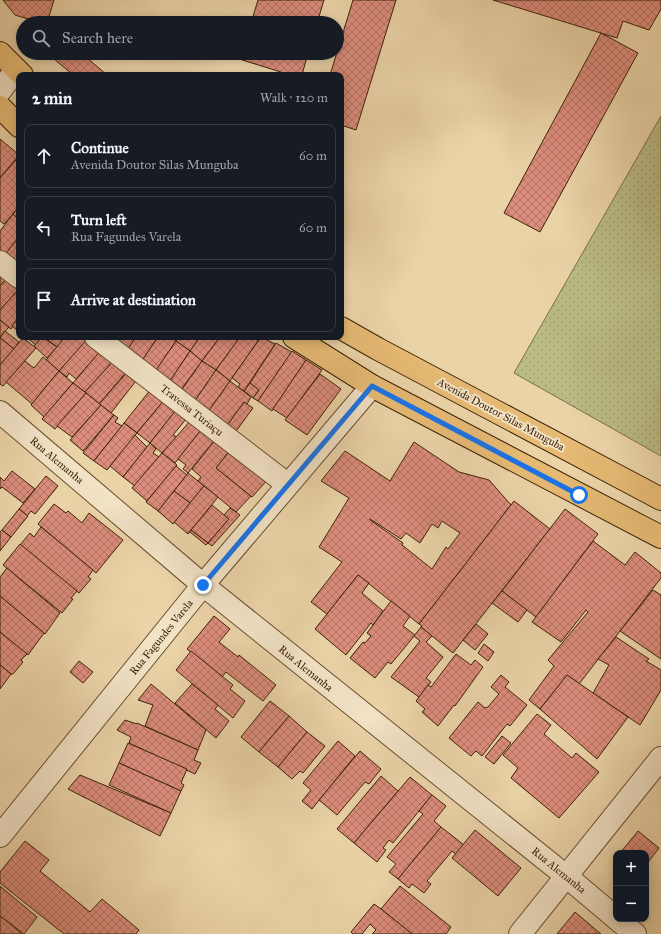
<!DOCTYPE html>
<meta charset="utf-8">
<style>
body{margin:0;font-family:"IM FELL Great Primer",serif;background:#20242c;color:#f1f3f6}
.controls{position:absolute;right:12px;bottom:12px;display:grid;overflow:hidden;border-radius:8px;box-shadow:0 2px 10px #0003}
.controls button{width:36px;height:36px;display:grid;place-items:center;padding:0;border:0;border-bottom:1px solid #363941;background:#171b24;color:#f1f3f6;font:20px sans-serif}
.stop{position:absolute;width:12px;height:12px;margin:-9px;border:3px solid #1a73e8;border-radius:50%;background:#fff}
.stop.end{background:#1a73e8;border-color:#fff;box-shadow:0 1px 4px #0008}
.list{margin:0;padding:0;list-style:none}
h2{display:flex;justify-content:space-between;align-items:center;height:52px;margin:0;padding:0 16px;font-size:17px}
h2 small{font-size:13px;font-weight:400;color:#9ea1a6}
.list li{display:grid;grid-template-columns:26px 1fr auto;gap:12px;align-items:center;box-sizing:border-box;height:64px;margin:0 8px 8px;padding:0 8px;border:1px solid #363941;border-radius:8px}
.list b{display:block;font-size:15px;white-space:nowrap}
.list p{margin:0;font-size:13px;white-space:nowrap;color:#9ea1a6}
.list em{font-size:13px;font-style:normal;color:#9ea1a6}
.icon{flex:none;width:22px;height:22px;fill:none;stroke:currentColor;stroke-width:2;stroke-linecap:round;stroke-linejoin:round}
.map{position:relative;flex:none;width:661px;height:934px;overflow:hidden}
.search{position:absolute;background:#171b24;box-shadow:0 2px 10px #0003;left:16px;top:16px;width:328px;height:44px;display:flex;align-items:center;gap:10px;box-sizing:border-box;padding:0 14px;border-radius:22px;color:#9ea1a6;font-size:15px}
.panel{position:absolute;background:#171b24;box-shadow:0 2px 10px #0003;left:16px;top:72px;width:328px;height:268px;border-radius:8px}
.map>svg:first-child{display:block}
.grass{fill:url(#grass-dots);stroke:#7b6f46}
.building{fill:url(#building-cross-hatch);stroke:#3c2306;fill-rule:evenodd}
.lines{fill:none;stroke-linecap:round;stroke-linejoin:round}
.minor-casing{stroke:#684f2e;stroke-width:24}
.major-casing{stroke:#3c2306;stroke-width:24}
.minor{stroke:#f2e2c6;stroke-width:22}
.major{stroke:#e6ba74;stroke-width:22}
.route{stroke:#1a73e8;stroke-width:5}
.labels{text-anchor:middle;stroke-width:4;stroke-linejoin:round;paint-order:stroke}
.street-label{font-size:11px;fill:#3c2306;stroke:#f2e2c6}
</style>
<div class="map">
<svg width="661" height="934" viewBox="0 0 661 934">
<defs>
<pattern id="grass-dots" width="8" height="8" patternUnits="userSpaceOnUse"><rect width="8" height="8" fill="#babb85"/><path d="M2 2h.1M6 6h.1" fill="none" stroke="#a1a071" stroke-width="1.8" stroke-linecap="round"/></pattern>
<pattern id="building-cross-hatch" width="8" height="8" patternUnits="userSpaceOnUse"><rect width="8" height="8" fill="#dd8d7d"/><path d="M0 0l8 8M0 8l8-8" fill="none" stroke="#b47364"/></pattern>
</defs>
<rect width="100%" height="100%" fill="#ebd3a8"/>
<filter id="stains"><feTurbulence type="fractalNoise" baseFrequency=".005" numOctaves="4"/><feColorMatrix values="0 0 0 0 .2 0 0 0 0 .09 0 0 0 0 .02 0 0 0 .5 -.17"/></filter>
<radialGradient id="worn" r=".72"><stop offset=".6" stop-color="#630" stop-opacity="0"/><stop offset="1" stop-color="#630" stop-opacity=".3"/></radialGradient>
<path class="grass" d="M661 116V456L514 373Z"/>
<g class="building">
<path d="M3 0H54L47 23H41L15 15Z"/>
<path d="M258 0H324L317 23H251Z"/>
<path d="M353 0H396L356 130 341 125V75H330Z"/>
<path d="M493 0H661V9L649 30 623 21 617 38Z"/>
<path d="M601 33 638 53 540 232 504 213Z"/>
<path d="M47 53H81L107 75H73Z"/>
<path d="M241 53H308L302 75H280L281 72 239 59Z"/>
<path d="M0 139 19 155 0 178Z"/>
<path d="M16 160 19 163V207L4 224 0 221V178Z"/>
<path d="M19 207V220L13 214Z"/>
<path d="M13 214 19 220V237L2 259 0 258V231Z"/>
<path d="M19 237V265L3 257Z"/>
<path d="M0 270 8 277 0 286Z"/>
<path d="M8 277 19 285V289L0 310V286Z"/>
<path d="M19 289V317L11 329 0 320V310Z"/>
<path d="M19 317V332L12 326Z"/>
<path d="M0 320 9 327 0 337Z"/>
<path d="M5 331 19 342 14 349 0 338Z"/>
<path d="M26 337H42L36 345Z"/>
<path d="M42 337 57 347 47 358 34 346Z"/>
<path d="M44 337H65L57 347Z"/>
<path d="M65 337 89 338 59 371 46 360Z"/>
<path d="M89 337 105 346 76 379 69 373 67 377 59 371Z"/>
<path d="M114 337H136L125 353 111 342Z"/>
<path d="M136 337H158L139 365 125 353Z"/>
<path d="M158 337H170L176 341 153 375 139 365Z"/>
<path d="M178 337H200L190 351 176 341Z"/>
<path d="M200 337H220L202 361 190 351Z"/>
<path d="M220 337H240L216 370 202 361Z"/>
<path d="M240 337H253L258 341 230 381 216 370Z"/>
<path d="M261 337 275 344 244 391 238 387 240 384 232 378Z"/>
<path d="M0 338 14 349 0 365Z"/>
<path d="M23 338 36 348 3 386 0 384V365Z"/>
<path d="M176 341 190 351 168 384 154 373Z"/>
<path d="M276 343 292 352 258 401 253 398 259 390 250 383Z"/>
<path d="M102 349 115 359 85 392 73 383Z"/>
<path d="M190 351 202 361 178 394 168 384Z"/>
<path d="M292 351 306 360 272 411 258 401Z"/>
<path d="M43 357 59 371 32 404 6 382 25 361 34 368Z"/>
<path d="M115 359 128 370 99 404 85 392Z"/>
<path d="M306 360 322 370 287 418 273 409Z"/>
<path d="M202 361 216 370 194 402 178 395Z"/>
<path d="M130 369 139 377 111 413 99 404Z"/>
<path d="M216 370 230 381 208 412 194 402Z"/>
<path d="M59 371 73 383 44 417 31 405Z"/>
<path d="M320 374 341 389 307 435 285 420Z"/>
<path d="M230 381 251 397 247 404 244 402 226 427 208 412Z"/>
<path d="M73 383 86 393 55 429 42 419Z"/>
<path d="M250 383 259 390 253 398 244 391Z"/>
<path d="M151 389 165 399 137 433 124 423Z"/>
<path d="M86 393 101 405 72 437 57 426Z"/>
<path d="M165 399 177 409 150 443 137 433Z"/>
<path d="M244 402 253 408 234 434 226 427Z"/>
<path d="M101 405 114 415 83 451 70 440Z"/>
<path d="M180 405 191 413 173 435 177 437 162 453 150 443Z"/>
<path d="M114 415 118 418 115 422 122 426 94 461 83 453Z"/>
<path d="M191 420 202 429 175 463 162 453Z"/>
<path d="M124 423 137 433 107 470 94 461Z"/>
<path d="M205 425 219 435 188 473 183 469 186 465 178 459Z"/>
<path d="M135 435 147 447 123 477 110 466Z"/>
<path d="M219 435 232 448 216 468 251 496 236 512 198 481 201 477 192 469Z"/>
<path d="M414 442 459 472 489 480 511 505 419 624 358 575 327 614 311 602 342 562 319 547 349 498 321 481 345 451 390 481ZM370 519 401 539 406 533 420 543 432 524 438 528 442 521 460 533 448 549 446 547 432 569 402 545 403 543 370 520Z"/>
<path d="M150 443 156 449 153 453 159 457 135 486 123 477Z"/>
<path d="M233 447 270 477 252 497 216 468Z"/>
<path d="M162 453 177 465 147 501 132 488Z"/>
<path d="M176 466 187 475 158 511 146 502Z"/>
<path d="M12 471 35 489 23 503 2 487 0 489V477L4 481Z"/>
<path d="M188 473 204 486 190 503 174 491Z"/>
<path d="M46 476 58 486 35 514 31 511 27 516 19 509Z"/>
<path d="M204 486 218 497 188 534 174 522Z"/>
<path d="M174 491 190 503 173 524 158 511Z"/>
<path d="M514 501 550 529 453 653 421 627 422 626 419 624Z"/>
<path d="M54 504 66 513 68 511 82 523 89 513 123 540 96 573 38 524Z"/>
<path d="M212 505 229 519 208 543 191 530Z"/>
<path d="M230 508 240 515 212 546 208 543 229 519 224 515Z"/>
<path d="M19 509 28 516 11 537 2 530Z"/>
<path d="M565 509 598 534 536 617 502 591Z"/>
<path d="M41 527 93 570 88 577 91 579 79 593 20 545 30 533 34 537Z"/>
<path d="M2 530 11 537 0 551V532Z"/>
<path d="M191 530 208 543 206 545 190 532Z"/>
<path d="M593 541 625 565 635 552 661 573V578L579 684 567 675 540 709 529 700 554 666 548 660 588 612 586 610 561 642 532 622Z"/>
<path d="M20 544 77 591 71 598 73 599 62 613 3 565Z"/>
<path d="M7 568 60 613 45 634 0 596V577Z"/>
<path d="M358 575 369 583 362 593 383 611 373 625 371 623 346 655 315 629Z"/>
<path d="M653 590 661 595V659L620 631Z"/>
<path d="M502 591 527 610 518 622 492 603Z"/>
<path d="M0 596 44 633 28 655 0 632Z"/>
<path d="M391 601 410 616 403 626 415 635 391 664 388 662 375 678 350 658 363 642 365 643 371 636 367 633Z"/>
<path d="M214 616 230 629 219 642 238 657 239 655 276 685 263 701 226 672 222 677 187 649Z"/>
<path d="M476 624 488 634 475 650 463 640Z"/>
<path d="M421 627 432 636 426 642 443 657 426 678 431 682 419 697 391 677 420 641 414 636Z"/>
<path d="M0 632 27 654 21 660 23 662 13 674H11L0 665Z"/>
<path d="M616 637 649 659 646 661 661 670V690L640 725 593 693 609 665 598 659Z"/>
<path d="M484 644 494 652 488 661 478 653Z"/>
<path d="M191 651 233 685 230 689 245 701 233 718 176 670Z"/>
<path d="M456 654 471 665 475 660 483 667 455 706 454 705 438 726 422 712 425 709 416 701 428 685 431 687Z"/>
<path d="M79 661 93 672 83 683 70 672Z"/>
<path d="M0 665 11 674 0 689Z"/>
<path d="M501 675 509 682 505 687 527 705 510 726 507 724 482 756 476 751 471 756 449 738 478 702 485 708 488 707 499 694 491 687Z"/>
<path d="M567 675 628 717 597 759 540 709Z"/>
<path d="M151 684 206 730 198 750 145 726 153 705 138 700Z"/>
<path d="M192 684 218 705 215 709 229 721 216 738 175 703Z"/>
<path d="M270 701 289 716 259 752 241 737Z"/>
<path d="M537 714 551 725 544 734 572 758 576 753 599 772 559 818 511 778 518 768 503 755Z"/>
<path d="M289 716 307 732 278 767 259 752Z"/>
<path d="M125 720 137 724V723L198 750 194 760 201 763 195 774 129 743 131 737 117 730Z"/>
<path d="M307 732 325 746 303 773 300 771 292 779 278 767Z"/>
<path d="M502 736 511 743 494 764 485 757Z"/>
<path d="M338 741 355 756 312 809 302 801 311 790 303 783Z"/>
<path d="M128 743 187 769 181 783 184 785 181 791 119 763Z"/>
<path d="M360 751 381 769 369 784 365 782 337 815 319 800Z"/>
<path d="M119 763 181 791 171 813 109 785Z"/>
<path d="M80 775 171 813 160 836 68 789Z"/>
<path d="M381 776 398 791 354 843 337 829Z"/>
<path d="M410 777 432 795 393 843 389 840 383 848 386 850 377 862 354 843Z"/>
<path d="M432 795 446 806 434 821 441 827 398 879 389 872 396 864 387 857 423 814 419 811Z"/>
<path d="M441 827 464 845 456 854 452 851 427 881 431 884 424 893 412 884 409 888 398 879Z"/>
<path d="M475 830 521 868 498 896 452 858Z"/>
<path d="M638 831 659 848 646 865V853L621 852Z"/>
<path d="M25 841 49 860 40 871 90 912 102 899 139 930 136 934H64L0 883V872Z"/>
<path d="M0 886 37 917 24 934 0 916Z"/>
<path d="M400 886 451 927 446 934H412L381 909Z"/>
<path d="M374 904 381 909 412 934H372L376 930 370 924 362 934H353L351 932Z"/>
<path d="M575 912 601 934H557Z"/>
<path d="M0 916 4 919 22 934H0Z"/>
</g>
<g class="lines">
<defs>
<g id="minor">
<path d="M0 91 16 70"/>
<path d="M0 262 19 277"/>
<path d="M96 337 287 484"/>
<path d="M0 412 203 585 566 876 616 918"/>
<path d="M0 836 203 585 372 386"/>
<path d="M617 919 635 934"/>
<path d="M520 934 661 758"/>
</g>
<g id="major">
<path d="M0 53 22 75"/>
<path d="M0 107 19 126"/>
<path d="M341 328 378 349 661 499"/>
<path d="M294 337 372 386 661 537"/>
</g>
</defs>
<use href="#minor" class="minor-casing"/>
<use href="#major" class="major-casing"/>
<use href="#minor" class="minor"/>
<use href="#major" class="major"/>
</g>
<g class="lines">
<path class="route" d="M203 585 372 386 579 495"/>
</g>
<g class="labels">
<g class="street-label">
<text transform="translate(192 410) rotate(38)" y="4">Travessa Turiaçu</text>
<text transform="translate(501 414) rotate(28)" y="4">Avenida Doutor Silas Munguba</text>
<text transform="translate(57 460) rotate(40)" y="4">Rua Alemanha</text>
<text transform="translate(161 637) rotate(-51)" y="4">Rua Fagundes Varela</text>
<text transform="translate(306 668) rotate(39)" y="4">Rua Alemanha</text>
<text transform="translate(559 870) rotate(39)" y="4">Rua Alemanha</text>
</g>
</g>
<rect width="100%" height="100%" filter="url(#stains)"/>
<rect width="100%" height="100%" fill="url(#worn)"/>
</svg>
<div class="controls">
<button>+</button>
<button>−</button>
</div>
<div class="stop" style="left:579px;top:495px"></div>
<div class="stop end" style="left:203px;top:585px"></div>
<div class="search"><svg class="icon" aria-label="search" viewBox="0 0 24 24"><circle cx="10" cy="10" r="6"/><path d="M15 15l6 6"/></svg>Search here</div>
<section class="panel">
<h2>2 min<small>Walk · 120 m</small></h2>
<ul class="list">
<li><svg class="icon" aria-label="ahead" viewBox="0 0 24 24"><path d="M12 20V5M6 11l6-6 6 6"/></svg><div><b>Continue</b><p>Avenida Doutor Silas Munguba</p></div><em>60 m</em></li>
<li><svg class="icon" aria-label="left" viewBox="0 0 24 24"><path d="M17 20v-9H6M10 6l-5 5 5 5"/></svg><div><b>Turn left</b><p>Rua Fagundes Varela</p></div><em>60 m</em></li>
<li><svg class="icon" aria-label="arrive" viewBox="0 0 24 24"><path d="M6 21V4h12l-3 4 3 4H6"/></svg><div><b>Arrive at destination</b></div></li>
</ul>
</section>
</div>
